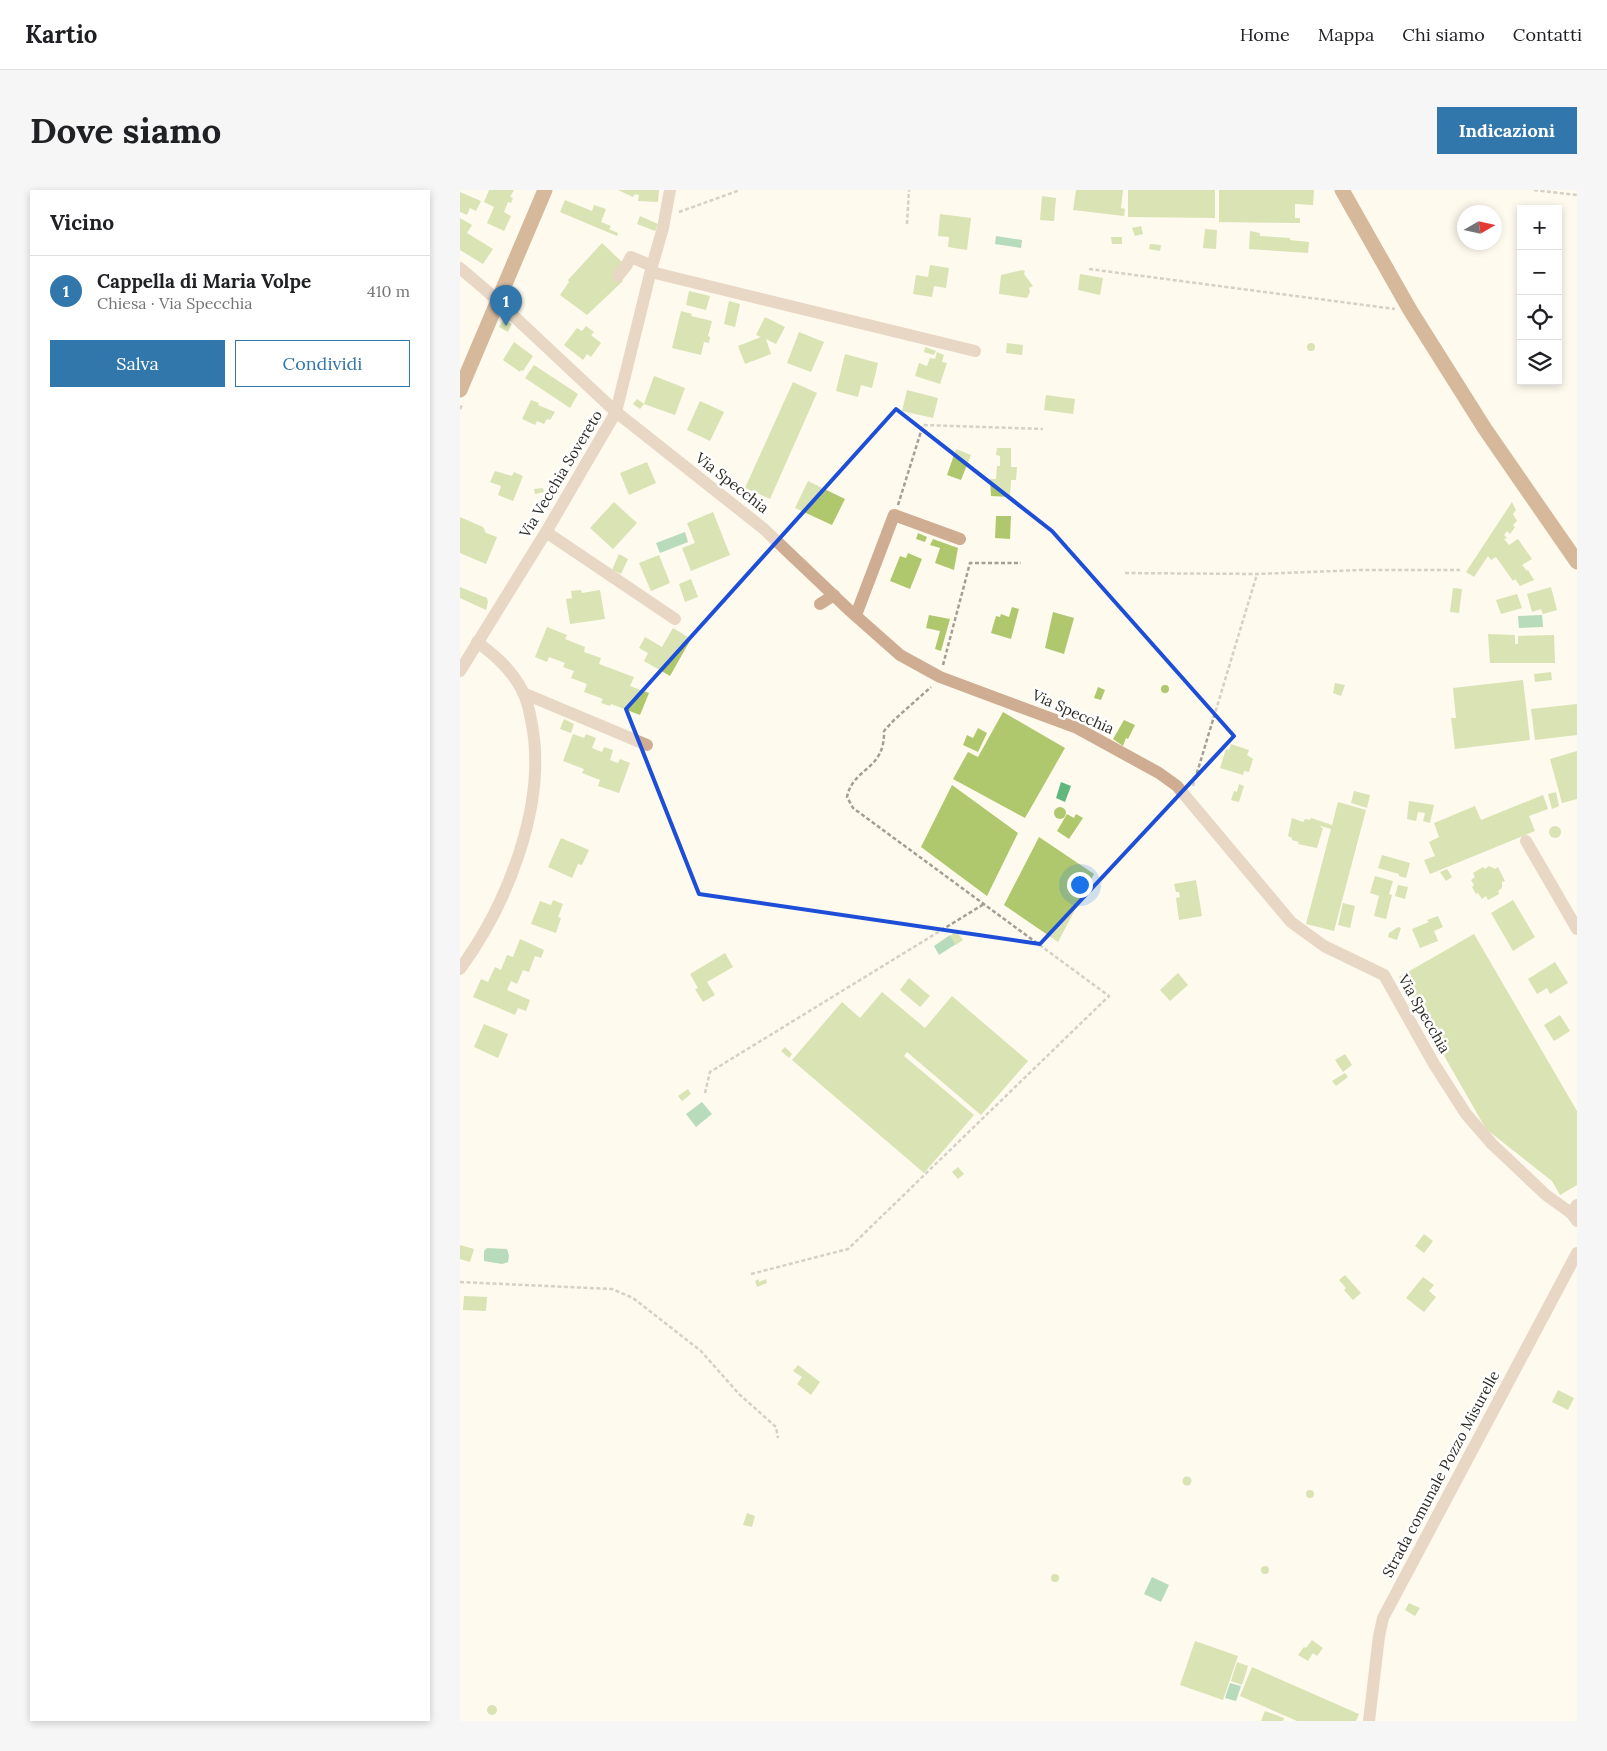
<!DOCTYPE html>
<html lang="it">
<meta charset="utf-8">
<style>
body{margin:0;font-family:Lora,serif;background:#f6f6f6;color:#202124}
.controls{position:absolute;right:15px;top:15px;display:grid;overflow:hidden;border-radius:0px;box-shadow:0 2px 8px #0003}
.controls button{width:45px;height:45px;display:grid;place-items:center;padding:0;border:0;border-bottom:1px solid #e0e0e0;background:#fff;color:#202124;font:25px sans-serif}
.compass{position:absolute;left:997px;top:15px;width:45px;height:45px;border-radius:50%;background:#fff;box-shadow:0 2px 8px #0003;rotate:81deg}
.you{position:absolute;left:619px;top:694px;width:18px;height:18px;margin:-12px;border:4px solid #fff;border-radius:50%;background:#1a73e8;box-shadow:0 0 0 8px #1a73e833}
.badge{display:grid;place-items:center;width:32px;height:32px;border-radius:50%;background:#3277ac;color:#fff;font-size:16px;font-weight:700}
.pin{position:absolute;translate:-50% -41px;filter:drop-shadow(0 1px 2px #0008)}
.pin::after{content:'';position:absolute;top:26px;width:18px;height:15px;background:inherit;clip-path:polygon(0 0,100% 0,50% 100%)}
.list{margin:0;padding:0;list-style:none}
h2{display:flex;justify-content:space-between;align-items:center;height:65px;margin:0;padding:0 20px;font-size:21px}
h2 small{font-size:16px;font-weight:400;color:#757577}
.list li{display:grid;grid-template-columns:32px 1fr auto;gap:15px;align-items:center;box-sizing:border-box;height:70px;padding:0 20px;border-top:1px solid #e0e0e0}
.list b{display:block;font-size:19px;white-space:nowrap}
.list p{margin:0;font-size:16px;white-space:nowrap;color:#757577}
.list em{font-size:16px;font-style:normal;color:#757577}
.actions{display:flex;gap:10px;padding:15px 20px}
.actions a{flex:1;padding:11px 0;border:1px solid #3277ac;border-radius:0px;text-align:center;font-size:18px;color:#3277ac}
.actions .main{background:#3277ac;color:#fff}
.icon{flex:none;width:28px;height:28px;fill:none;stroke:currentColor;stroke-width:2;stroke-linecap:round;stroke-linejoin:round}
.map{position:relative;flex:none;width:1117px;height:1531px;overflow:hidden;border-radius:0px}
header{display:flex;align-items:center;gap:30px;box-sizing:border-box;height:70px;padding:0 25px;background:#fff;border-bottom:1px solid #e0e0e0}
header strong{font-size:24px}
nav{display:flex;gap:28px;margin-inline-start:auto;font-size:18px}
.intro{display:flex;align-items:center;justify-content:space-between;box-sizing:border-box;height:120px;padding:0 30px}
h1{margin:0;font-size:35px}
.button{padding:12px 22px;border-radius:0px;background:#3277ac;color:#fff;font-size:18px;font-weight:700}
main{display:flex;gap:30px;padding:0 30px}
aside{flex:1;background:#fff;border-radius:0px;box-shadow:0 2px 8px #0003}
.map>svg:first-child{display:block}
.water{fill:#62b77c}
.building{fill:#afc86d}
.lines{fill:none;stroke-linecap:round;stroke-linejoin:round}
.path{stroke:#a39f96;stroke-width:2.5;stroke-dasharray:4 2.5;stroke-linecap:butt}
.minor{stroke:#cfad92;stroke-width:12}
.major{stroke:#a66a36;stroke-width:15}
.marked{fill:none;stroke:#1d4ed8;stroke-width:4;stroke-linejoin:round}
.labels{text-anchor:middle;stroke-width:5;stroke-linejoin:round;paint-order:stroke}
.street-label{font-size:15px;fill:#2e2b24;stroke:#fff}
</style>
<header>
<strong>Kartio</strong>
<nav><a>Home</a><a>Mappa</a><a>Chi siamo</a><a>Contatti</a></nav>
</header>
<div class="intro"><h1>Dove siamo</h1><a class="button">Indicazioni</a></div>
<main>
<aside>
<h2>Vicino<small></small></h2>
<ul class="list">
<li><span class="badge">1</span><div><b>Cappella di Maria Volpe</b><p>Chiesa · Via Specchia</p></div><em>410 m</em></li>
</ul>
<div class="actions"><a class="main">Salva</a><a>Condividi</a></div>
</aside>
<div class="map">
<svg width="1117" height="1531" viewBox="0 0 1117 1531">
<rect width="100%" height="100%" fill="#fefaee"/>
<g class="water">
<path d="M536 46 562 50 561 58 535 54Z"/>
<path d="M225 342 228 352 200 363 196 353Z"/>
<path d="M1082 425 1083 437 1059 438 1058 426Z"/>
<path d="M601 592 611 596 605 612 596 608Z"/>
<path d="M490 745 496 754 479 765 474 756Z"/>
<path d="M242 912 252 924 236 937 226 924Z"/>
<path d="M27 1058 47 1059 49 1066 48 1072 42 1074 24 1071V1061Z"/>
<path d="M692 1387 709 1395 701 1412 684 1404Z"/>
<path d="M770 1493 781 1496 776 1511 765 1508Z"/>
</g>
<g class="building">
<path d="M29 0H54L50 7 53 8 51 13 48 12 44 22 51 26 44 41 27 33 34 17 24 12Z"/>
<path d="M158 0H199L198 12 178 11 179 5 175 4 173 7Z"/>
<path d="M616 0H663L661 18 665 19 664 26 613 20Z"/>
<path d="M668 0H755V28L668 27Z"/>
<path d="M759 0H854L853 15 835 14V28H840V33L759 32Z"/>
<path d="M0 2 21 11 16 21 10 18 7 25 0 22Z"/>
<path d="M582 6 596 8 594 31 580 30Z"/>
<path d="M105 10 132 21 134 15 146 19 141 32 151 36 149 39 158 43 157 46 100 22Z"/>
<path d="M480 24 511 28 507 60 488 57 489 47 478 46Z"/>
<path d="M180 26 198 34 195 41 177 34Z"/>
<path d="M0 28 12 35 7 43 33 59 23 74 0 60Z"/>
<path d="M681 36 683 44 675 46 672 38Z"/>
<path d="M745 39 757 40 756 59 743 58Z"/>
<path d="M790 41 800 43V46L830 48V50L849 52 848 63 789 59Z"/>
<path d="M651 47H662V54H652Z"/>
<path d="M142 53 163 73 154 82 163 91 127 125 100 105 109 92 108 90Z"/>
<path d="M690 54 701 55 700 61 689 59Z"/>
<path d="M470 75 489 78 486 98 474 96 472 107 453 104 456 85 468 87Z"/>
<path d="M562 80 565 81 564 84 573 96 569 98 570 102 567 108 539 104 541 85Z"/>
<path d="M620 84 643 88 640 105 618 100Z"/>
<path d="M229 101 250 106 246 120 226 115Z"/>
<path d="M269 111 280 114 275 137 264 134Z"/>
<path d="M221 121 232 124 231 126 252 131 248 146 250 147 249 153 244 152 241 165 212 158Z"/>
<path d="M305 127 325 137 316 154 306 149 311 164 285 174 278 156 301 147 296 145Z"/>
<path d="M43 130 52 134 48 142 39 137Z"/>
<path d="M126 136 134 142 131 145 141 153 131 167 127 164 123 170 104 155 117 138 122 141Z"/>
<path d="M339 142 364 152 351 182 327 173Z"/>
<path d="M54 152 73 166 63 181 61 180 60 182 43 170Z"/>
<circle cx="851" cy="157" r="4"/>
<path d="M547 153 563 155 562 165 546 163Z"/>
<path d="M465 157 476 161 474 165 464 162Z"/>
<path d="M477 162 484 165 482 172 487 173 480 194 455 186 459 173 467 176 470 168 475 169Z"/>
<path d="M385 164 418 173 412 198 401 195 398 207 376 201Z"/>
<path d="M74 175 118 204 110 218 65 188Z"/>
<path d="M194 186 225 198 215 225 184 214Z"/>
<path d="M333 192 357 203 310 309 285 298Z"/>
<path d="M447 200 478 208 473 228 442 221Z"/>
<path d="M586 205 615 209 613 224 584 220Z"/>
<path d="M177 209 184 214 180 219 173 214Z"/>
<path d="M71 210 79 213 78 215 95 222 90 230 87 229 84 234 77 231 75 235 62 229Z"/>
<path d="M240 211 264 222 250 251 227 240Z"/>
<path d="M537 258H551V277H557L556 290H551L550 307 531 306 530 289H536L537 276H540V266L536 265Z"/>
<path d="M496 259 511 265 501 290 487 285Z"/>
<path d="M187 272 196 293 169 305 160 283Z"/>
<path d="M35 281 52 286 54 282 63 286 53 311 38 305 41 296 30 292Z"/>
<path d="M348 291 385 309 372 335 335 318Z"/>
<path d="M83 298 84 302 75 304 74 299Z"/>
<path d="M154 312 177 333 153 359 130 338Z"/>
<path d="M1052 312 1056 320 1053 324 1057 331 1053 335 1055 337 1050 344 1047 341 1044 345 1047 348 1044 349 1049 355 1058 349 1072 369 1062 375 1067 381 1068 380 1074 390 1060 396 1055 389 1053 391 1036 367 1031 370 1028 366 1014 387 1006 382Z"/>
<path d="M253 322 270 365 231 381 222 358 235 353 227 333Z"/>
<path d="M536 326H551L550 349 535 348Z"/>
<path d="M0 327 23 337 26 343 37 347 26 374 0 363Z"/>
<path d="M458 343 467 347 465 352 456 349Z"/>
<path d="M473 349 498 358 494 380 475 373 480 358 470 355Z"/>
<path d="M448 363 462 369 450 399 430 391 440 366 446 368Z"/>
<path d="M159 364 168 369 161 384 152 380Z"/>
<path d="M199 365 210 393 191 401 179 373Z"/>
<path d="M231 389 238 407 225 412 219 394Z"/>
<path d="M0 397 27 408 28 412 26 420 0 408Z"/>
<path d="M1091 397 1097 420 1083 424 1081 419 1072 422 1067 404Z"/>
<path d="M993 398 1002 399 999 423 990 422Z"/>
<path d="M121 400 122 403 140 400 145 429 110 434 106 409 112 408 111 401Z"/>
<path d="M1057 404 1062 418 1041 424 1036 410Z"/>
<path d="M552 417 559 419 551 449 531 443 536 426 540 427 541 424 549 427Z"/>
<path d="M593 422 614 428 604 464 585 458Z"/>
<path d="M469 425 490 429 481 461 475 459 480 441 466 438Z"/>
<path d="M87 437 107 445 105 449 125 457 124 462 141 468 139 474 174 487 170 496 189 503 180 525 151 514 150 516 141 513 143 509 124 502 127 494 111 488 114 481 103 477 105 473 89 467 87 472 75 467Z"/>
<path d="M213 438 231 449 210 486 184 471 188 463 179 458 185 447 202 457Z"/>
<path d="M1028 444 1055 445V454H1058V446L1094 445 1095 473H1030Z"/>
<path d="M1091 482 1092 490 1075 492 1074 484Z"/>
<path d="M1063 490 1070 550 995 559 991 528H996L993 498Z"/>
<path d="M875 493 885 495 881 506 873 503Z"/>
<circle cx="705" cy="499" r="4"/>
<path d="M638 497 645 500 641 510 634 508Z"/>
<path d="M1117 514V545L1075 550 1071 519Z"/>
<path d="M543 522 605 558 565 628 493 589 508 562 518 567Z"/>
<path d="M104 529 114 534 111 543 100 539Z"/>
<path d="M664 530 675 535 668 549 666 548 663 556 653 549Z"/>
<path d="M518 538 527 543 518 562 503 555 507 545 513 548Z"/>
<path d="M113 544 124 548 126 544 136 548 132 558 142 562 144 557 153 560 150 570 158 573 160 569 170 573 159 603 138 596 140 590 122 583 124 579 103 571Z"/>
<path d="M771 554 789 560 787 565 793 569 789 582 784 581 783 585 760 578 766 559 769 560Z"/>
<path d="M1117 561V609L1102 613 1090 569Z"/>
<path d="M779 594 784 596 779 612 771 610 774 601 777 602Z"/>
<path d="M492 595 558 643 527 706 461 657Z"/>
<path d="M894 601 910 605 907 618 891 613Z"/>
<path d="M1096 602 1099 616 1092 619 1088 604Z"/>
<path d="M1083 605 1088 619 1069 626 1075 641 970 684 964 670 975 666 969 652 979 647 974 633 1015 616 1021 630Z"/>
<path d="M949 611 974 615 970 633 963 631 965 623 958 622 956 631 947 629Z"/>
<path d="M878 612 906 620 874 741 846 734 871 639 861 636 860 637 863 638 857 658 838 654 839 652 832 650V648L828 646 832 628 843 632 845 629 850 630 851 628 872 635Z"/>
<circle cx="600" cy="623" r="6"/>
<path d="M607 624 614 628 616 624 623 628 609 649 597 641Z"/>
<circle cx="1095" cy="642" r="6"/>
<path d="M579 647 634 684 598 752 544 715Z"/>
<path d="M101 648 129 660 122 675 118 674 112 688 88 677Z"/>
<path d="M922 665 950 673 946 688 939 686V684L918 678Z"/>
<path d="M1029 676 1035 679 1038 677 1045 691 1042 692V698L1038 701 1039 704 1028 710 1026 706 1022 709 1018 703 1016 704 1012 697 1014 695 1011 690 1015 687 1013 683 1023 677 1025 679Z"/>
<path d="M987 679 992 687 986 691 980 682Z"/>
<path d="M915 686 933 691 929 704 932 705 926 729 914 726 919 706 910 703Z"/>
<path d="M736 690 742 726 719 730 716 708 720 707 719 702H716L714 694Z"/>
<path d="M938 695 948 697 945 709 935 706Z"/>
<path d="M93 710 103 714 98 727 101 728 96 743 71 734 80 711 91 715Z"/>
<path d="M1053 710 1075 747 1053 761 1031 723Z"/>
<path d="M883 713 895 716 890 738 878 735Z"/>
<path d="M978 726 983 737 974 741 978 751 960 758 952 739 969 732 967 730Z"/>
<path d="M938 737 941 738 937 750 928 747 929 743Z"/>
<path d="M496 741 503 750 496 755 490 746Z"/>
<path d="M1014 744 1117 921V995L1100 1005 1092 991 1026 939 939 787Z"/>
<path d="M60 749 84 760 81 768 75 766 69 782 63 780 57 794 51 791 47 800 70 810 66 821 58 818 55 825 13 807 21 789 28 792 35 777 41 780 47 765 53 767Z"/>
<path d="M265 763 273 777 247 792 255 805 243 812 235 799 238 798 230 784Z"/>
<path d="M1095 772 1108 793 1090 804 1087 798 1077 804 1068 789Z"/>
<path d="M718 783 728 795 710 811 700 800Z"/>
<path d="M449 788 470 806 460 817 440 800Z"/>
<path d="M422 802 465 838 492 806 568 871 521 925 447 862 444 866 514 925 464 983 332 870 382 812 400 828Z"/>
<path d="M1100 825 1110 841 1094 851 1084 835Z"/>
<path d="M24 834 48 844 38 868 14 857Z"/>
<path d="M325 857 332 864 329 868 321 861Z"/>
<path d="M885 864 892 875 883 882 875 870Z"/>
<path d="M885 883 888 887 876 896 872 891Z"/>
<path d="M228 899 231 904 222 911 218 906Z"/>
<path d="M498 977 504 984 498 989 492 982Z"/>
<path d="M964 1044 973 1051 964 1063 955 1056Z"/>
<path d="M0 1055 14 1059 10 1072 0 1069Z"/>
<path d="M885 1085 901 1103 893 1110 884 1100 886 1098 879 1090Z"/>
<path d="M963 1087 974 1095 969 1101 976 1107 964 1122 946 1108Z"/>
<path d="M299 1089V1092L306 1089 307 1093 297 1097 295 1091Z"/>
<path d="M4 1106 27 1107 26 1121 3 1120Z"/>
<path d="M338 1175 360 1192 351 1205 337 1194 342 1187 333 1181Z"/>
<path d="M1098 1200 1114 1208 1108 1220 1092 1212Z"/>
<circle cx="727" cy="1291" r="4.5"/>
<circle cx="850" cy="1304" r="4"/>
<path d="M287 1323 295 1326 292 1337 283 1335Z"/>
<circle cx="805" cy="1380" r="4"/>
<circle cx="595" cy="1388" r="4"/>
<path d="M949 1413 960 1418 955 1426 945 1420Z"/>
<path d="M852 1450 863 1458 857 1466 853 1463 848 1471 838 1465 844 1457 846 1458Z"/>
<path d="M735 1451 778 1466 763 1510 720 1495Z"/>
<path d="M777 1472 788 1476 782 1495 771 1491Z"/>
<path d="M792 1477 899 1524 896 1531H837L780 1506Z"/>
<circle cx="32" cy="1520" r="5"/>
<path d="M805 1521 824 1528 823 1531H801Z"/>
</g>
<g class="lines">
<g class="path">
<path d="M1074 0 1117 5"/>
<path d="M219 22 280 0"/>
<path d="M447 34 449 0"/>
<path d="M629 79 935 119"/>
<path d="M0 219 3 213"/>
<path d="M438 315 463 235 583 239"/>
<path d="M665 383 797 384 901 380H1000"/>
<path d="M483 475 510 373H561"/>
<path d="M733 596 797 384"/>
<path d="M245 903 250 882 524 714"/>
<path d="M291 1084 388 1059 649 806 393 618 387 607C393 577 425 581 424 541L434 530 471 497"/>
<path d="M0 1092 152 1099 173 1108 241 1161 279 1204 316 1237 318 1248"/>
</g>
<g class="minor">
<path d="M0 78 27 101 156 222 304 339 388 419 440 465 480 487 617 538 699 583 717 596 831 732 864 756 924 785 974 874 1006 924 1032 954 1086 1005 1111 1023"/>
<path d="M191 82 515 161"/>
<path d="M158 86 166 76 171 67 192 76"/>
<path d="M86 342 215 429"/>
<path d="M360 414 374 405"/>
<path d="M396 425 434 325 500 349"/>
<path d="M0 481 86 342 156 222 192 76 203 38 210 0"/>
<path d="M63 503 187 555"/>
<path d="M1066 651 1117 739"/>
<path d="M0 779C47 715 87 615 72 535 70 524 68 512 63 502 52 480 36 466 17 452"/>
<path d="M1117 1015 1111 1023 1117 1031"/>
<path d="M909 1531 919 1446 923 1428 1117 1063"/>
</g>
<g class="major">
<path d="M882 0 950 120 1025 239 1117 372"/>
<path d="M0 200 85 0"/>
</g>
</g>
<path d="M0 0H1117V1531H0ZM436 219 592 341 774 546 580 754 239 704 166 519Z" fill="#fefaee" fill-opacity=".55" fill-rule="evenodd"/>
<path class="marked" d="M436 219 592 341 774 546 580 754 239 704 166 519Z"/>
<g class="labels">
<g class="street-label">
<text transform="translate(101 284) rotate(-59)" y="5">Via Vecchia Sovereto</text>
<text transform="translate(272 293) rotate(38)" y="5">Via Specchia</text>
<text transform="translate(613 522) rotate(24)" y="5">Via Specchia</text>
<text transform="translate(964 824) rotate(60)" y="5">Via Specchia</text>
<text transform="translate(981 1284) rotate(-62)" y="5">Strada comunale Pozzo Misurelle</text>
</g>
</g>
</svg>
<div class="controls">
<button>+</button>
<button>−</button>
<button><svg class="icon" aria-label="locate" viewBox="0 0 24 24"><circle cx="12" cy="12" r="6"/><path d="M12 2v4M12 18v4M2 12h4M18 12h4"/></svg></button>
<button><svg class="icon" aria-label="layers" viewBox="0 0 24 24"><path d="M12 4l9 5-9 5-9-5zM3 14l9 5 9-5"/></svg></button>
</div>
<svg class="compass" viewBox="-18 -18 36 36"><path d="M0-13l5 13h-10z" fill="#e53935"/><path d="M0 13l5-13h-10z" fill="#757577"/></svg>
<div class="you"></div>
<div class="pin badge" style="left:46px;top:136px">1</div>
</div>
</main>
